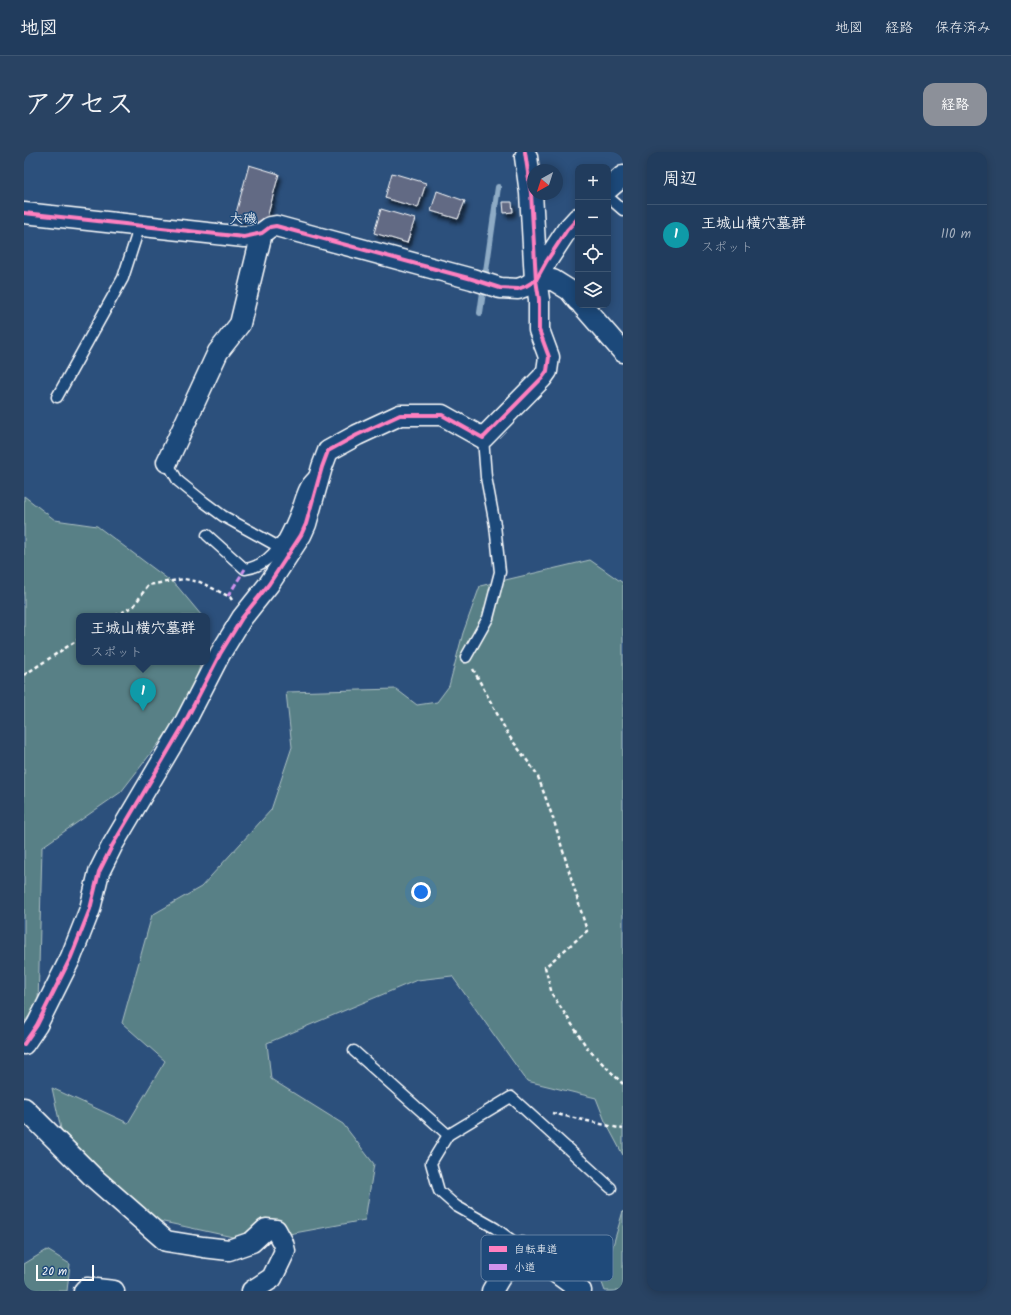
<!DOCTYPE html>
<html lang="ja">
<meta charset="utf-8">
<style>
body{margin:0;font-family:Kalam,"Klee One",sans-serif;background:#294363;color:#f1f3f6}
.controls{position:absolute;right:12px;top:12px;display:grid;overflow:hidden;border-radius:8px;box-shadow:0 2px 10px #0003}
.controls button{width:36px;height:36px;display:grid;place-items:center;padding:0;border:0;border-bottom:1px solid #3e5672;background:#213c5d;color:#f1f3f6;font:20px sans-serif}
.compass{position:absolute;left:503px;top:12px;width:36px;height:36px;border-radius:50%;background:#213c5d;box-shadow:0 2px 10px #0003;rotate:219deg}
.scale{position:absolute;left:12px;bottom:10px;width:58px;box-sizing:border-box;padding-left:4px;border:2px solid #fff;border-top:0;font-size:11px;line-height:14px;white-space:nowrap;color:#fff;-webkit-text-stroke:3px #1f4a7a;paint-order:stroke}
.you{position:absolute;left:397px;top:740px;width:14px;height:14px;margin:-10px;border:3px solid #fff;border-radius:50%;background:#1a73e8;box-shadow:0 0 0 6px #1a73e833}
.badge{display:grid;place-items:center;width:26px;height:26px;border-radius:50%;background:#8c9099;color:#fff;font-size:13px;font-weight:700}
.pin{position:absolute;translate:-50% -33px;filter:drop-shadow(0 1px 2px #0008)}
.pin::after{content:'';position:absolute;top:21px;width:14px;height:12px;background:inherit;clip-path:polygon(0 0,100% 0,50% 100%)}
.popup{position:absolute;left:52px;top:461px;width:134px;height:52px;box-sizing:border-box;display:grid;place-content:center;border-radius:8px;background:#213c5d;filter:drop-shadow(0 1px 3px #0005);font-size:13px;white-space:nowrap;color:#a2adbc}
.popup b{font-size:15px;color:#f1f3f6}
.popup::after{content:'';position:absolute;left:50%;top:100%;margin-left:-8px;border:8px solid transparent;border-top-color:#213c5d}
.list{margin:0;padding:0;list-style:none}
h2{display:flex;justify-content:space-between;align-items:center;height:52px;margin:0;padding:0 16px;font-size:17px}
h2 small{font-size:13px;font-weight:400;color:#a2adbc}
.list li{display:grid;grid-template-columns:26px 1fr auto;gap:12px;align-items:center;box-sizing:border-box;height:60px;padding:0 16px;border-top:1px solid #3e5672}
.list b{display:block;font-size:15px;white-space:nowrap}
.list p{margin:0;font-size:13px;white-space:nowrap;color:#a2adbc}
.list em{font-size:13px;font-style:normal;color:#a2adbc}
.icon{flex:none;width:22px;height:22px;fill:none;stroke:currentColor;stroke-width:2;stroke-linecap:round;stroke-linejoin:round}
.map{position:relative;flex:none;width:599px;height:1139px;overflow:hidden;border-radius:12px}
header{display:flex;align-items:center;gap:24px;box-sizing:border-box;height:56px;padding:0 20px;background:#213c5d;border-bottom:1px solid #3e5672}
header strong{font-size:19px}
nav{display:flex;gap:22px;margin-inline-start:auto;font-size:14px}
.intro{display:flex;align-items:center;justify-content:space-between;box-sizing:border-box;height:96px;padding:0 24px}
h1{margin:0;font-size:28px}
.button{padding:10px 18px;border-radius:12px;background:#8c9099;color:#fff;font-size:14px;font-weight:700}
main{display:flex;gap:24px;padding:0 24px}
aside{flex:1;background:#213c5d;border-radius:12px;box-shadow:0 2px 10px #0003}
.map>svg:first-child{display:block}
.green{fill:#598086;stroke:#acc0c2}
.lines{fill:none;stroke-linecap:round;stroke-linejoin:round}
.stream{stroke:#8eabc5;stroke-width:6}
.building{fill:#626a84;stroke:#fff;filter:url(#shadow)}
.service-casing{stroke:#fff;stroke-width:13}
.minor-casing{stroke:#fff;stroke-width:23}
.tertiary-casing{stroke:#fff;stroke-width:25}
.path{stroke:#fff;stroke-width:2.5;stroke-dasharray:4 3;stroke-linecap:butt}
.service{stroke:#1f4a7a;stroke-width:10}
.minor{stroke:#1f4a7a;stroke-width:20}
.tertiary{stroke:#1f4a7a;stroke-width:22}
.quiet{stroke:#d193ec;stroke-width:3;stroke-dasharray:6 3;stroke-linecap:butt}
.cycleway-casing{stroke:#1f4a7a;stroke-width:6}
.cycleway{stroke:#ff80c0;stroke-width:4}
.labels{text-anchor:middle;stroke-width:3;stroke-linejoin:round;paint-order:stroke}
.neighbourhood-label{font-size:14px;fill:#fff;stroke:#1f4a7a}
.key{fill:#1f4a7a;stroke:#6280a2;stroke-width:1}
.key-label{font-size:11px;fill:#fff}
</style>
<header>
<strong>地図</strong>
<nav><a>地図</a><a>経路</a><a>保存済み</a></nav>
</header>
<div class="intro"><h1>アクセス</h1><a class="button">経路</a></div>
<main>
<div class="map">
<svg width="599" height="1139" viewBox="0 0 599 1139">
<defs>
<filter id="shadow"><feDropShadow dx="2.5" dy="4.5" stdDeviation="2" flood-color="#0009"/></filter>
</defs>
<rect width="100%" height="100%" fill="#2c507c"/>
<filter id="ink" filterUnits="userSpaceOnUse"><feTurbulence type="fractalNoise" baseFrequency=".025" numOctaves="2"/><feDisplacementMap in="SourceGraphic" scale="8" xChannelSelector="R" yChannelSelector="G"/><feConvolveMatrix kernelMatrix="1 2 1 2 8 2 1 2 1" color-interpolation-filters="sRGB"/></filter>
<g filter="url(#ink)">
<g class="green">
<path d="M0 344 31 368 73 374 153 434 178 464H55V510H177L165 552 97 640 18 695 14 854 0 870Z"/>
<path d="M566 408 599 431V1003L581 969 572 946 503 929 428 824 393 828 243 891 247 927 319 972 350 1012 341 1068 227 1089 135 1069 86 1038 59 1007 37 977 28 936 104 971 141 909 98 871 128 763 177 735 247 658 268 595 262 540 372 537 393 553 413 550 425 534 439 481 456 434Z"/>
<path d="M599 1059V1139H581L578 1131Z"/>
<path d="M23 1098 46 1112 43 1139H0V1112Z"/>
</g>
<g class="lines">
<path class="stream" d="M456 161 474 35"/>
</g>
<g class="building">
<path d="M225 13 255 22 241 73 211 65Z"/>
<path d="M368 21 402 31 394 56 361 46Z"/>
<path d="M413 39 441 49 434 67 407 59Z"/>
<path d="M479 50H488L489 60 480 61Z"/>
<path d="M357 57 391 67 383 91 350 81Z"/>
</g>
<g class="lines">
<defs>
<g id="service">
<path d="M584 45 599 58"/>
<path d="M33 245 99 126 116 73"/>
<path d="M143 310 154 329 180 350 199 364 255 395"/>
<path d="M183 383 221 417C252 413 265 378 275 352 277 346 279 338 283 332 285 329 288 326 291 323"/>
<path d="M442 505 464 466 476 420 471 373 462 325 459 286"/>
<path d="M330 899 424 983"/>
<path d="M497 1095 471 1076 432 1054 415 1039 407 1011 424 983 487 945 587 1036"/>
</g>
<g id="minor">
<path d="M584 37 599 24"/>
<path d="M0 61 220 85 238 81 246 75 252 74 448 127 476 136 494 137 502 134 512 128 522 110 543 78 554 66"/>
<path d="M512 128H529L545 138 554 149"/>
<path d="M558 153 599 200"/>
<path d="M143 310 194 200 216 172 238 81"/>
<path d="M0 892 13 873 47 805 66 757 75 720 88 694 159 574 196 502 218 466 245 432 277 383 282 372 298 315 304 299 333 283 376 263H418L459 286 518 226 523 219 525 205 515 178V147L512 128"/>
<path d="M0 956 70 1026 142 1089 179 1095 205 1098 228 1090 242 1077 252 1078 259 1091 261 1099 248 1126 228 1139"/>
<path d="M60 1139 63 1136 90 1139"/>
<path d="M468 1139 475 1127 497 1095 557 1139"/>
</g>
<path id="tertiary" d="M502 5 507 41 512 128"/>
</defs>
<use href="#service" class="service-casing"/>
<use href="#minor" class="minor-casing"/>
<use href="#tertiary" class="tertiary-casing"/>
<g class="path">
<path d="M91 464 110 454 124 433 160 427 176 430 206 445 208 448"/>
<path d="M449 517 485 584 513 622 530 669 563 779 521 815 528 842 564 897 599 932"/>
<path d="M0 523 55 487"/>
<path d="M528 961 599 977"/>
</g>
<use href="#service" class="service"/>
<use href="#minor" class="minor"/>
<use href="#tertiary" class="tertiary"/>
<path class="quiet" d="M204 444 221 417"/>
<defs>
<g id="cycleway">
<path d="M0 61 220 85 238 81 246 75 252 74 448 127 476 136 494 137 502 134 512 128 522 110 543 78 554 66"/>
<path d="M0 892 13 873 47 805 66 757 75 720 88 694 159 574 196 502 218 466 245 432 277 383 282 372 298 315 304 299 333 283 376 263H418L459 286 518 226 523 219 525 205 515 178V147L512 128 507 41 501 0"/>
</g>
</defs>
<use href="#cycleway" class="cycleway-casing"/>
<use href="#cycleway" class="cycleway"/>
</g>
</g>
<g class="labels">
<g class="neighbourhood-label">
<text x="219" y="71">大磯</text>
</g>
</g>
<rect x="457" y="1083" width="132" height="46" rx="6" class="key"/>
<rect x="465" y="1094" width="18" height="6" fill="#ff80c0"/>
<rect x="465" y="1112" width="18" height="6" fill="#d193ec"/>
<g class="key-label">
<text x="490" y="1101">自転車道</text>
<text x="490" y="1119">小道</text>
</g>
</svg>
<div class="controls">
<button>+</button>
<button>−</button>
<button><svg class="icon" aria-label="locate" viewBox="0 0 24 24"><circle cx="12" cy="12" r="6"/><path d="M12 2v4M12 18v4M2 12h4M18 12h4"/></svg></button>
<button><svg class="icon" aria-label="layers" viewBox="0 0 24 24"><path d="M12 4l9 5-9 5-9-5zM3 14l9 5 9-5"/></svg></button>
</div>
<svg class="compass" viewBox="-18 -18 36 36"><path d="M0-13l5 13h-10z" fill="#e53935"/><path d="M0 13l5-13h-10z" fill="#a2adbc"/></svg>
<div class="scale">20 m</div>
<div class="you"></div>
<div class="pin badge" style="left:119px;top:559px;background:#0f9aa8">1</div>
<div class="popup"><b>王城山横穴墓群</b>スポット</div>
</div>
<aside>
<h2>周辺<small></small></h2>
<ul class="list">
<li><span class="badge" style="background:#0f9aa8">1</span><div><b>王城山横穴墓群</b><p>スポット</p></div><em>110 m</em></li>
</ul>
</aside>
</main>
